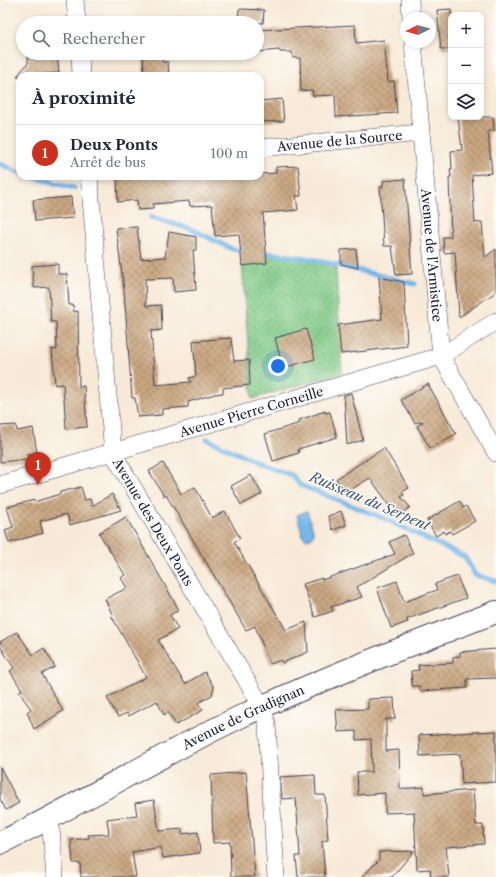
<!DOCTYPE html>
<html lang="fr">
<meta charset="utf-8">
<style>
body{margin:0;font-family:"Libre Caslon Text",serif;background:#f6f6f7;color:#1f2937}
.controls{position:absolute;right:12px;top:12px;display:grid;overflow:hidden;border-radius:8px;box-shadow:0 2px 6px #0003}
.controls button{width:36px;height:36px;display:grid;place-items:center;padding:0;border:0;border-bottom:1px solid #e0e1e3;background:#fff;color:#1f2937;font:20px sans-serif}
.compass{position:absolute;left:400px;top:12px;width:36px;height:36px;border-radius:50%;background:#fff;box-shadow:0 2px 6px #0003;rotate:265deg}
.you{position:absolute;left:278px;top:366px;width:14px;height:14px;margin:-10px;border:3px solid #fff;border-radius:50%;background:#1a73e8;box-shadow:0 0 0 6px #1a73e833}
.badge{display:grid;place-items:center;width:26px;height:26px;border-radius:50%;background:#c8321e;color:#fff;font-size:13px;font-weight:700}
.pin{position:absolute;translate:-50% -33px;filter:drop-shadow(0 1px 2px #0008)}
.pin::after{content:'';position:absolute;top:21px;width:14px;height:12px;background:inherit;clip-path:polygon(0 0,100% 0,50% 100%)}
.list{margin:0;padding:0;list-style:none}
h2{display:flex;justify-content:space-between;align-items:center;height:52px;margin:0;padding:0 16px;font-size:17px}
h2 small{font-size:13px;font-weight:400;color:#747a83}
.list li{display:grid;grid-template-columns:26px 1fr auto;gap:12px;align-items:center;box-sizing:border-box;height:56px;padding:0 16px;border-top:1px solid #e0e1e3}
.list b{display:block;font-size:15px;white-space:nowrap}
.list p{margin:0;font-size:13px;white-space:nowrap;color:#747a83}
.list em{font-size:13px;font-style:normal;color:#747a83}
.icon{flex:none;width:22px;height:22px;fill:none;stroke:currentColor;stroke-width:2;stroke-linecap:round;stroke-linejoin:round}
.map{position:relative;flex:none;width:496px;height:877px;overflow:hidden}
.search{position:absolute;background:#fff;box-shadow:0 2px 6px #0003;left:16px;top:16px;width:248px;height:44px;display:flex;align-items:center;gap:10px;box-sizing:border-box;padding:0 14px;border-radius:22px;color:#747a83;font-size:15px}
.panel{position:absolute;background:#fff;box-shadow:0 2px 6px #0003;left:16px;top:72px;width:248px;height:108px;border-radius:12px}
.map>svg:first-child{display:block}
.garden{fill:url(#garden-dots);stroke:#507460}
.water{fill:#74b7e9;stroke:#4b6c92}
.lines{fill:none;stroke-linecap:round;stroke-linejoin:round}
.stream{stroke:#74b7e9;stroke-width:5}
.building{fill:url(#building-cross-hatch)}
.minor-casing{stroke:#424053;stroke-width:18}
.secondary-casing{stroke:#424053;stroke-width:24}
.minor{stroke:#fff;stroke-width:17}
.secondary{stroke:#fff;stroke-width:22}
.labels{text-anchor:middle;stroke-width:3;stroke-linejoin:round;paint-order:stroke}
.street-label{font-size:13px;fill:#22223b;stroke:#fdfcf7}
.water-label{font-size:14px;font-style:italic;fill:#3f5678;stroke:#fdfcf7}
</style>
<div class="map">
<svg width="496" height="877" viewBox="0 0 496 877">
<defs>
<pattern id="garden-dots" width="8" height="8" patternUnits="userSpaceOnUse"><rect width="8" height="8" fill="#7dc784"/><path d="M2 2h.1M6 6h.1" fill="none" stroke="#66a16d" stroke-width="1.8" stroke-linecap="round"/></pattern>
<pattern id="building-cross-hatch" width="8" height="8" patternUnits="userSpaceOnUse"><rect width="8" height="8" fill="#cba882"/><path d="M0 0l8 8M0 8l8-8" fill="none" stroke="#a4886c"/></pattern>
</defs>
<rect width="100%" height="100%" fill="#fdfcf7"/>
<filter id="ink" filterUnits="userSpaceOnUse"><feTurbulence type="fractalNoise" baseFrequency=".025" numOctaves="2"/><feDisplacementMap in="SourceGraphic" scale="8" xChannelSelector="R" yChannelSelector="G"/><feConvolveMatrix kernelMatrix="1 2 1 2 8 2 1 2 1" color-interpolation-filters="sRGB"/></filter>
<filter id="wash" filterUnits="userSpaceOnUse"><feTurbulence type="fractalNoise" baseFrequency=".012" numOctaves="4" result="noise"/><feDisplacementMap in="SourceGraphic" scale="16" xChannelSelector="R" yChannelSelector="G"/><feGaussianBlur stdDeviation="0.9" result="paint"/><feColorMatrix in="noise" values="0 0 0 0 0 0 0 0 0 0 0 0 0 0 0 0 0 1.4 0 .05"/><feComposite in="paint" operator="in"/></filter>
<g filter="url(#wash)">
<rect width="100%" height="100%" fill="#f8ead8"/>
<path class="garden" d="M241 250 315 261 336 268 342 373 252 399Z"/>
<path class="water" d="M307 511 314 533 311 538 306 539 303 537 297 515Z"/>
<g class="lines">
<g class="stream">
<path d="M0 164 20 173"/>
<path d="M28 176 74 188"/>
<path d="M151 217 191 229 232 249 246 251"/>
<path d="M260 252 312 259 415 284"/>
<path d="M207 439 262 465 292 475 300 485 383 518 465 557 475 575 496 581"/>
</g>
</g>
<g id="blocks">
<g class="building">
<path d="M239 9 264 10 263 23H238Z"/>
<path d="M451 9V49H441L437 10Z"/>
<path d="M355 25 356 43 384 40 388 82 394 81 397 113 336 117 335 95 313 96 312 90 301 91 300 58H293L292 52H280L279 50 257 52V30Z"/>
<path d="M57 53 59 73 17 76 28 63V55Z"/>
<path d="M143 53H162V62H168L169 76H144Z"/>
<path d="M282 99 284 121 260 122V101Z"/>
<path d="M458 117H493L494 131H488L492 173 472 175 475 223 482 222 485 257 496 249V292L459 317 455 252 444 253 443 237H451L449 177H451L450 169H452L451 151 462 150Z"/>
<path d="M298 166 301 196H296L298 210 263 213 267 263 242 266 239 234 215 236 212 205 190 206 189 201 153 204V209L138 210 137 200 118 202 117 179 167 176H260V174L276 173V167Z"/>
<path d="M405 179 412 274 396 275 392 246H384L380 187H383V181Z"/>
<path d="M71 197 73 218 35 221 33 200Z"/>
<path d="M137 227 141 259 165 257 169 232 196 237V250H193L196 290 174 292 173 278 145 279 146 306 161 305 162 330 151 331 155 385 191 382 189 378 196 376 193 341 231 338 234 361 249 360 250 385 223 388V393L215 394 188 402V407L162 409V415L138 417 135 398H132L124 290 116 228Z"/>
<path d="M356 249 358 268 341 264V250Z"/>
<path d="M58 264V274H67L69 305H73L74 312 78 311 79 387 84 386 87 427 66 429 63 384 55 385 52 349 57 350 56 322H51L49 287 34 288 32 266Z"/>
<path d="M379 277 404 282 407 346 341 354 338 325 382 319Z"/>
<path d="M306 329 315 359 283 368 275 338Z"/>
<path d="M428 384 456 434 430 448 417 426 423 422 422 421 415 423 401 400Z"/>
<path d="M351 393 363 440 347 445 344 395Z"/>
<path d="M325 411V413L330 412 337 437 298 449 299 453 273 461 265 434 300 423 299 420Z"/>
<path d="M16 425 17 431 33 428 37 453 27 454 28 459 0 462V426Z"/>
<path d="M384 448 409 488 402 492 404 495 401 497 410 507 398 517 370 478 345 493 336 479Z"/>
<path d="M163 463 181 494 195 487 212 518 225 511 240 538 234 542 286 630 306 622 308 652 282 663 281 660 270 664 255 626 246 630 180 518 166 495 164 496 149 471Z"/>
<path d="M251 475 262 494 241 505 231 486Z"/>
<path d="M81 487 85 500 90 499 92 506 112 494 121 510 70 525 67 514 40 521 43 533 9 543 5 530 13 527 7 507 34 500V502L60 494V492Z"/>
<path d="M460 501 463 508 466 506 475 521 452 534 450 531 445 534 444 531 436 536 427 520Z"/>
<path d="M341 511 346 525 333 530 328 516Z"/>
<path d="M126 517 179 610 170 615 178 629 158 640 185 684 205 672 214 687 212 695 198 703 203 710 176 725 168 712 164 715 157 701 129 716 127 713 118 717 107 698 146 677 111 615 112 614 105 599 127 588 121 578 125 575 99 533Z"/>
<path d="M404 535 413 553 357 587 362 597 331 607 333 611 315 617 303 584 322 578V580L395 554 389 542Z"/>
<path d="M457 576 466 598 407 619 408 622 391 628 377 588 397 581 404 602 437 590 435 584Z"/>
<path d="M17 632 33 655 44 648 55 667 42 674 63 711 34 729 27 712 31 709 19 692 22 690 10 671 14 668 0 646V642Z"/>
<path d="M496 649V678L467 679V688L420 691 419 686H412L411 671 419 670 418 665 453 663V657L460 656V652Z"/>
<path d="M394 698 395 719H386V751L399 750 400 789 424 787V794L473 790 476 825H483L484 844 446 847 449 877H431L430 869 417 870 414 812 385 813V793L358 795 357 772H372L371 739 356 740V731L338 732 336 710 368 709V699Z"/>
<path d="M496 731V782L462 784 460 754 420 756 419 735Z"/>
<path d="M0 767 19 803 6 810 0 799Z"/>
<path d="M246 772 255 877H231L230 842 213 843 211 775Z"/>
<path d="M315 775 316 795H325L328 840 322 841 325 877H298L296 856H300L296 798 282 799 280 777Z"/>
<path d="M154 800 159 831 182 829V834L198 832 200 853 163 858 161 847 132 852 136 877H81L80 863H73L71 840 89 838 88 835 109 834 107 819 137 815 135 803Z"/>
<path d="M414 851 392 877H362L379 860V852Z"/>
</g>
</g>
</g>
<g filter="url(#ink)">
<use href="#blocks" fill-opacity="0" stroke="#424053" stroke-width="1"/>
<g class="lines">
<defs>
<g id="minor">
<path d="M75 0 77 23"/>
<path d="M410 0 411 18"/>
<path id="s1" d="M413 42 441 356 496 453"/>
<path d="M80 53 81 76"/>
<path id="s2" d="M260 148 420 133"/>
<path id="s3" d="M89 176 113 453 262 707 267 723 276 877"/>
<path id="s4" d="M0 485 441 356 496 321"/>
<path d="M50 818 55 877"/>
</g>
<g id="secondary">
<path id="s5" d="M0 843C83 803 161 754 244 715 326 677 412 644 496 612"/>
</g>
</defs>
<use href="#minor" class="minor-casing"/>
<use href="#secondary" class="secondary-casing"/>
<use href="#minor" class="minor"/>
<use href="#secondary" class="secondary"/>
</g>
</g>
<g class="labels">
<g class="street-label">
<text dy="5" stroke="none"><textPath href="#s2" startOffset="80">Avenue de la Source</textPath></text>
<text dy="5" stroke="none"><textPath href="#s1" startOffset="214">Avenue de l'Armistice</textPath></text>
<text dy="5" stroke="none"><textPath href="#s4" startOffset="262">Avenue Pierre Corneille</textPath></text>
<text dy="5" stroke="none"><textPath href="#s3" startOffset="358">Avenue des Deux Ponts</textPath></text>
<text dy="5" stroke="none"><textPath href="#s5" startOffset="274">Avenue de Gradignan</textPath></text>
</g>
<g class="water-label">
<text transform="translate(370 501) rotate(23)" y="5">Ruisseau du Serpent</text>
</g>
</g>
</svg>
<div class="controls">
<button>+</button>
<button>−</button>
<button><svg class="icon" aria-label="layers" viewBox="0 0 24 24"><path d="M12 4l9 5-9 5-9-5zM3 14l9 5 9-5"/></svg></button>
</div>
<svg class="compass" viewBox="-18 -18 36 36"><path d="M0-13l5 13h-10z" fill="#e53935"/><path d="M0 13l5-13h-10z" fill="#747a83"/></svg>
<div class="you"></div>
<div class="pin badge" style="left:38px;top:485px">1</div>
<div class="search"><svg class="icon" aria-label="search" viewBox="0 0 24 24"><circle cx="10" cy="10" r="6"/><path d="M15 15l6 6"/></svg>Rechercher</div>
<section class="panel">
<h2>À proximité<small></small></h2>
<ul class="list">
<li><span class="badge">1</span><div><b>Deux Ponts</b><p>Arrêt de bus</p></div><em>100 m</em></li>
</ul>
</section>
</div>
